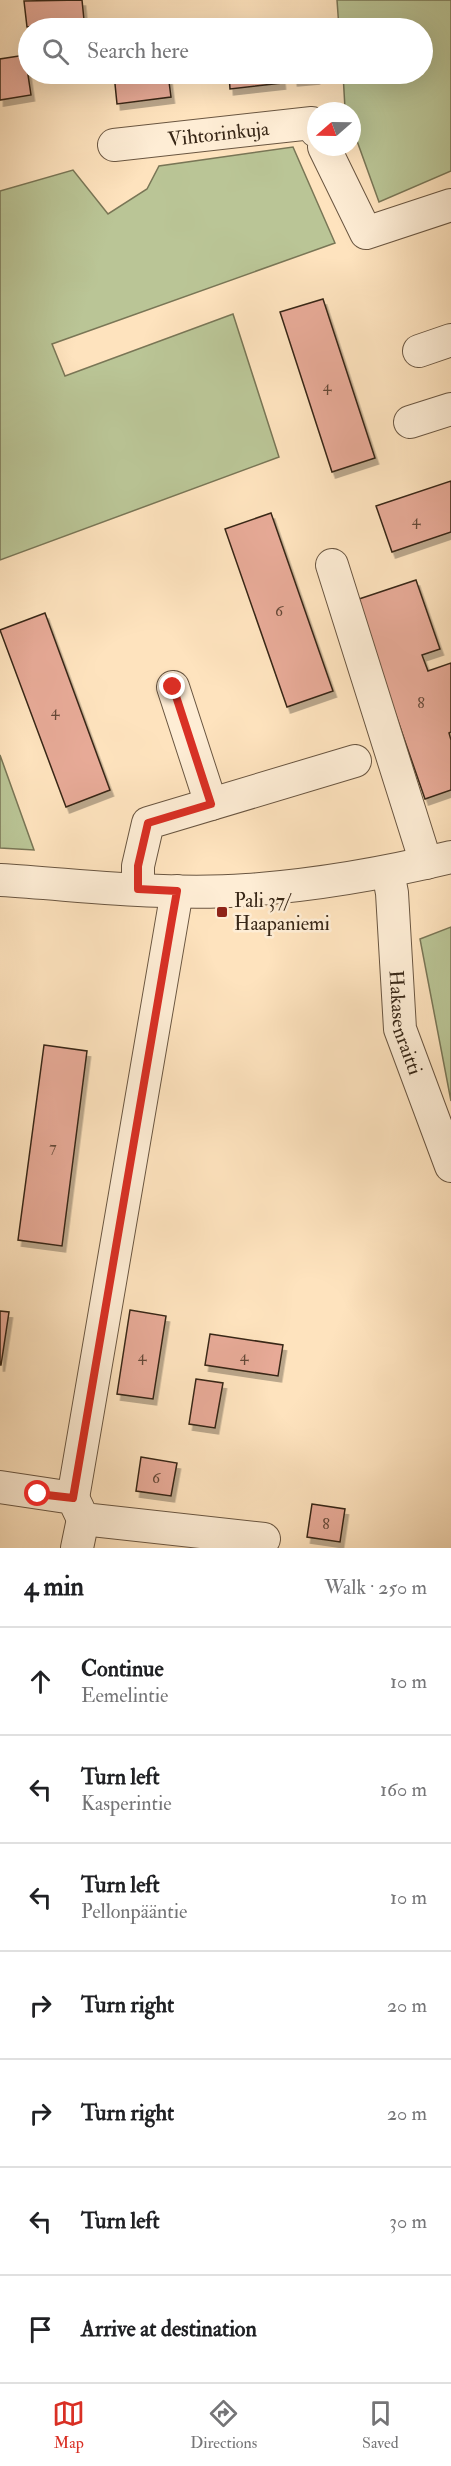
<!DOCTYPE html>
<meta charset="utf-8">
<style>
body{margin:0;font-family:"IM FELL Double Pica",serif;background:#f2f2f2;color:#202124}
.compass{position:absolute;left:307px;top:102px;width:54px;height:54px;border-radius:50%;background:#fff;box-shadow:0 6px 24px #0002;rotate:250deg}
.stop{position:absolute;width:18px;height:18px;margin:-14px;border:4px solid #d93025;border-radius:50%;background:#fff}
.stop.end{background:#d93025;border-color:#fff;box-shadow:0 2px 6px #0008}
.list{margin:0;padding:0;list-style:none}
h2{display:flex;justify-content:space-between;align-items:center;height:78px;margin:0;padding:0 24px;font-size:26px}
h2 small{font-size:20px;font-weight:400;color:#757577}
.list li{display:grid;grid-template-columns:39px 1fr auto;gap:18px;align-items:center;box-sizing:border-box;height:108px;padding:0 24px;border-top:2px solid #e0e0e0}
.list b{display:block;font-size:22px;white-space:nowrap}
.list p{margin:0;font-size:20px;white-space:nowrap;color:#757577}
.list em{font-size:20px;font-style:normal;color:#757577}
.icon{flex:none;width:33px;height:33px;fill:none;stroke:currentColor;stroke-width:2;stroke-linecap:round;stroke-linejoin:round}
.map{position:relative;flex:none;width:451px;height:1548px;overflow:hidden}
.search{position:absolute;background:#fff;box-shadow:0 6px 24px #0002;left:18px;right:18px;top:18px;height:66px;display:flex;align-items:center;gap:15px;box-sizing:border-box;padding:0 21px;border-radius:33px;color:#757577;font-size:22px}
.sheet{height:834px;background:#fff}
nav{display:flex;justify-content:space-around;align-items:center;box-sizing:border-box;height:84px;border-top:2px solid #e0e0e0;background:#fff;font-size:16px;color:#757577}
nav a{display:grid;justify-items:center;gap:3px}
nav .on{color:#d93025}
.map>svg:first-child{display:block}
.green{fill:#bac596;stroke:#797656;stroke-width:1.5}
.building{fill:#e7aa97;stroke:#382717;stroke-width:1.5;filter:url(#shadow)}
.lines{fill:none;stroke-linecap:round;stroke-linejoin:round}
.minor-casing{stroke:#6a5641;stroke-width:34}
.minor{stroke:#feedd5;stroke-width:32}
.route{stroke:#d93025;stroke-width:8}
.poi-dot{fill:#8f2418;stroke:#feedd5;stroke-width:2}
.labels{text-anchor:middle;stroke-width:5;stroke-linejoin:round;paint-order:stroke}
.number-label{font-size:16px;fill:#644837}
.street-label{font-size:20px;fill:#382717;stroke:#feedd5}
.poi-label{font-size:20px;fill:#382717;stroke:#feedd5;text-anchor:start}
</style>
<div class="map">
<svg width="451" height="1548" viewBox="0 0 451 1548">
<defs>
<filter id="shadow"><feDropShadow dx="3.5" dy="6" stdDeviation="0" flood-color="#0004"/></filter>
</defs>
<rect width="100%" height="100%" fill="#fee3be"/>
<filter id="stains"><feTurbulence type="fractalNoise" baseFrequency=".00333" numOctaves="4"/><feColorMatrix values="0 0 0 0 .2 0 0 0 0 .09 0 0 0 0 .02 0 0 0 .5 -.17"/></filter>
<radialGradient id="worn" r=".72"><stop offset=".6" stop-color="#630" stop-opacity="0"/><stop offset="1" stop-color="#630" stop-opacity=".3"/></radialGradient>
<g class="green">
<path d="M337 0H451V171L379 202 352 127V111H346L345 108 343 74H422V28H339Z"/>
<path d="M293 147 335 243 52 344 65 376 233 314 279 457 0 560V191L73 170 108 214 147 189 159 166Z"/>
<path d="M0 755 34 850 0 848Z"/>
<path d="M451 927V1101L420 939Z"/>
</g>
<g class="building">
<path d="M82 0 84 20 27 27 24 1Z"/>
<path d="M25 55 31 95 0 100V59Z"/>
<path d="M114 74H168L171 97 117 104Z"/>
<path d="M229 74H281L282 83 230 89Z"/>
<path d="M293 74H316V78L294 80Z"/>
<path d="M323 299 375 458 332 472 280 312Z"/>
<path d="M451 481V532L392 552 376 506Z"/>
<path d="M271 513 333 691 287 707 225 529Z"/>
<path d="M416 580 440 649 422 655 428 671 451 663V732L449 733 451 740V790L425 799 356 600Z"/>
<path d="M45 613 110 790 66 807 0 630Z"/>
<path d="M44 1045 87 1051 62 1246 18 1240Z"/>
<path d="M130 1310 166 1316 153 1399 117 1394Z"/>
<path d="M0 1311 9 1312 1 1365H0Z"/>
<path d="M210 1334 283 1345 278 1376 205 1365Z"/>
<path d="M196 1379 223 1383 215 1428 189 1424Z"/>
<path d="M141 1457 177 1463 171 1496 136 1491Z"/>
<path d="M312 1504 345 1509 340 1542 307 1537Z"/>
</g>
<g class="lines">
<defs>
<g id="minor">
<path id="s1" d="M114 145 312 123 316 131"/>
<path d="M324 147 366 233 451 205"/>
<path d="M419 351 451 340"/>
<path d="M410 422 451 409"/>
<path d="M332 565 426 863"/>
<path d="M173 687 211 804"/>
<path id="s2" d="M388 872 392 893 400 1029 451 1166"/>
<path d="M0 880C82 885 166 896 247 890 316 885 385 873 451 857"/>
<path d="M138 889V866L148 823 355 761"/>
<path d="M0 1487 73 1498 83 1519 264 1539"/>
<path d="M73 1498 177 891"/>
<path d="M77 1548 83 1519"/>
</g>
</defs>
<use href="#minor" class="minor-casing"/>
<use href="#minor" class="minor"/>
</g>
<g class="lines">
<path class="route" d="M38 1494 73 1498 172 919 177 891 138 889V866L148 823 211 804 173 687"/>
</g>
<rect class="poi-dot" x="216" y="906" width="12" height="12" rx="3"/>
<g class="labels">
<g class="number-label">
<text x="327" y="391">4</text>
<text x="416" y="525">4</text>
<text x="279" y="616">6</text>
<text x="421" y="708">8</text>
<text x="55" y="716">4</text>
<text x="53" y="1152">7</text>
<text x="142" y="1361">4</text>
<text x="244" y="1361">4</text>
<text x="156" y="1483">6</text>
<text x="326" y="1529">8</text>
</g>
<g class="street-label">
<text dy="7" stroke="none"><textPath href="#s1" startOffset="105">Vihtorinkuja</textPath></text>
<text dy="7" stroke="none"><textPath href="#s2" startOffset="152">Hakasenraitti</textPath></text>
</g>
<g class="poi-label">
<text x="234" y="907">Pali 37/<tspan x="234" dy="23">Haapaniemi</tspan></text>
</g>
</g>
<rect width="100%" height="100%" filter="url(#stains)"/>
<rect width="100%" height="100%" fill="url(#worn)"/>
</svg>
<svg class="compass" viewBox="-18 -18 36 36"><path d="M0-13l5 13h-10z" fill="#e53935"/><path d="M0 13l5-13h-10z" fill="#757577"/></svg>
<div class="stop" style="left:38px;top:1494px"></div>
<div class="stop end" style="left:173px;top:687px"></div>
<div class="search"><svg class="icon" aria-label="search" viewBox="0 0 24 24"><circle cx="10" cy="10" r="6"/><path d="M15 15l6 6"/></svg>Search here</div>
</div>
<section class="sheet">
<h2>4 min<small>Walk · 250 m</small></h2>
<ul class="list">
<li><svg class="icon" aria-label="ahead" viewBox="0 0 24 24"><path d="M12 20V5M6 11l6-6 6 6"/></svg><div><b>Continue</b><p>Eemelintie</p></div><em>10 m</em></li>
<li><svg class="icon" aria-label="left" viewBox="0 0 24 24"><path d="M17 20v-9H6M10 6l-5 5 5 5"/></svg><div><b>Turn left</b><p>Kasperintie</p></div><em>160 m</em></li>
<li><svg class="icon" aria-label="left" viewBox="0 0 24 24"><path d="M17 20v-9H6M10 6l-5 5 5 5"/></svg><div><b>Turn left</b><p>Pellonpääntie</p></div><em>10 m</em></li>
<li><svg class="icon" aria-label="right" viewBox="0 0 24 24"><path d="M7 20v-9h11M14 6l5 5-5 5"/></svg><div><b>Turn right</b></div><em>20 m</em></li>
<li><svg class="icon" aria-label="right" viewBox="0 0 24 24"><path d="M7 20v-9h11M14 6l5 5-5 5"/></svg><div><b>Turn right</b></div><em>20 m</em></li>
<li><svg class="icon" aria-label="left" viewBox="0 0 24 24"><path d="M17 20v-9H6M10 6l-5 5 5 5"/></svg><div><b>Turn left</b></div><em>30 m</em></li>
<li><svg class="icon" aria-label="arrive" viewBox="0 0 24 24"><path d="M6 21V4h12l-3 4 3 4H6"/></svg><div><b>Arrive at destination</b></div></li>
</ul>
</section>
<nav>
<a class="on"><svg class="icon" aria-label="map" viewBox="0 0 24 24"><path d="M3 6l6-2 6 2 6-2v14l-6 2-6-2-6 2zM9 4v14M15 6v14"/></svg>Map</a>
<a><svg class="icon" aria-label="directions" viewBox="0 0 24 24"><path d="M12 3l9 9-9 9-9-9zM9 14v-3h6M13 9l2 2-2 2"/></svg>Directions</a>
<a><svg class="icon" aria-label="saved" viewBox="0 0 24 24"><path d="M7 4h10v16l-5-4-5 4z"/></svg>Saved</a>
</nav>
